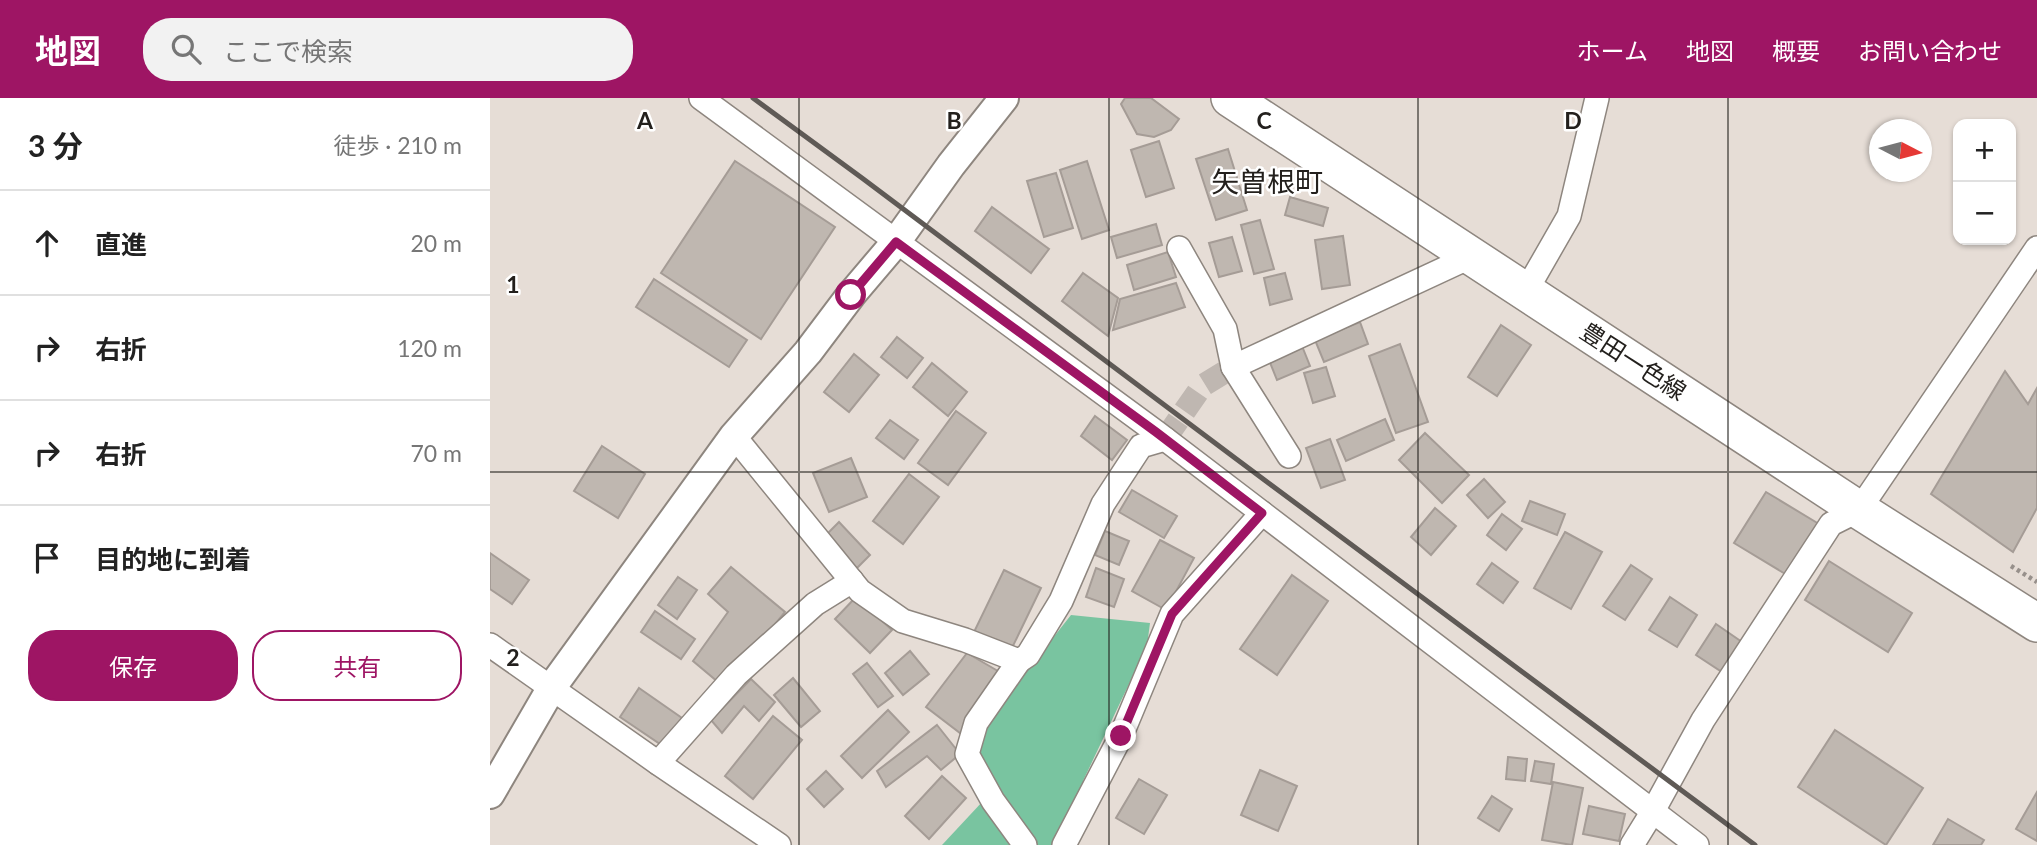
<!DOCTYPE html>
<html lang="ja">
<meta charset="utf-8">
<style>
body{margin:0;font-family:Lato,"Noto Sans JP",sans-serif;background:#f2f2f2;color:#222}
.controls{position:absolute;right:21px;top:21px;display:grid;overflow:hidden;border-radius:14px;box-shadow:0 2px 5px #0004}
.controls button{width:63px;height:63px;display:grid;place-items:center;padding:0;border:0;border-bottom:2px solid #e0e0e0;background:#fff;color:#222;font:35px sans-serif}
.compass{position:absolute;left:1379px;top:21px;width:63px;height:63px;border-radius:50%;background:#fff;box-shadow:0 2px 5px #0004;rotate:96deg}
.stop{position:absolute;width:21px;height:21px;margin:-16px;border:5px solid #9e1564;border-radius:50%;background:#fff}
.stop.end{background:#9e1564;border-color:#fff;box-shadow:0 2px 7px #0008}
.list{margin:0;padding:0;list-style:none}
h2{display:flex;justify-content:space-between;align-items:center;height:91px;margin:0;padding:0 28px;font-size:30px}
h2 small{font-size:23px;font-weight:400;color:#767676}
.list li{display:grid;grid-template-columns:46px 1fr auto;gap:21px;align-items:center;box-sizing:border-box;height:105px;padding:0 28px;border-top:2px solid #e0e0e0}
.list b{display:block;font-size:26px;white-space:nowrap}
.list em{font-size:23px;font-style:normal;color:#767676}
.actions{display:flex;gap:14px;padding:21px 28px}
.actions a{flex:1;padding:16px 0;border:2px solid #9e1564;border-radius:28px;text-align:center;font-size:24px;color:#9e1564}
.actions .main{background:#9e1564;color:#fff}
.icon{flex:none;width:38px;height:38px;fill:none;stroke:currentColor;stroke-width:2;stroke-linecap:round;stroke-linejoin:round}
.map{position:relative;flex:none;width:1547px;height:747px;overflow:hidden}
header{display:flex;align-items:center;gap:42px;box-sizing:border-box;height:98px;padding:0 35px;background:#9e1564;color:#fff}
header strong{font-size:33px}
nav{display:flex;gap:38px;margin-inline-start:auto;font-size:24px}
.search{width:490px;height:63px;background:#f2f2f2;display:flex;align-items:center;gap:18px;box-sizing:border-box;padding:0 24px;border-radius:28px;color:#767676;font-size:26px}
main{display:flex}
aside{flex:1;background:#fff}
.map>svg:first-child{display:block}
.green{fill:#79c4a0}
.building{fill:#bfb7b0;stroke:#a59c96;stroke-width:2}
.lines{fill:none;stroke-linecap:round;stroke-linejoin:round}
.minor-tunnel{stroke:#bfb7b1;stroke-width:23;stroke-dasharray:23 11;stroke-linecap:butt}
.minor-casing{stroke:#8e867f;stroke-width:26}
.tertiary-casing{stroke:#8e867f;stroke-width:32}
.primary-casing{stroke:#8e867f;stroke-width:40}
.path{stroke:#97908b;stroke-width:4.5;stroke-dasharray:3.5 3.5;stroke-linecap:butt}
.minor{stroke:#fff;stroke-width:23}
.tertiary{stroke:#fff;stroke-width:28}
.primary{stroke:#fff;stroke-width:37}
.rail{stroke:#5f5a56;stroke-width:5}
.route{stroke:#9e1564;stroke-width:9}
.grid{fill:none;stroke:#23201d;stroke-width:2;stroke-opacity:0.55}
.labels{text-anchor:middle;stroke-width:5;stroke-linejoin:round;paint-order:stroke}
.street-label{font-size:24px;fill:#23201d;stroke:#fff}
.quarter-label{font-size:28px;fill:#23201d;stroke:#fff}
.grid-label{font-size:23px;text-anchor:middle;font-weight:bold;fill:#23201d;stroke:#fff;stroke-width:5;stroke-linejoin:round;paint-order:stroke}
</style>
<header>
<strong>地図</strong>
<div class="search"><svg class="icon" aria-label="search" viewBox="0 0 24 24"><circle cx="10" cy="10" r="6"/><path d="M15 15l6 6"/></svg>ここで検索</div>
<nav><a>ホーム</a><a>地図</a><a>概要</a><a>お問い合わせ</a></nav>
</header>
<main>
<aside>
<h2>3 分<small>徒歩 · 210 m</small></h2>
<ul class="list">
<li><svg class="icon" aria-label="ahead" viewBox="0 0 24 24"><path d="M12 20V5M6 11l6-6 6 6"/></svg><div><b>直進</b></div><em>20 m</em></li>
<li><svg class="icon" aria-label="right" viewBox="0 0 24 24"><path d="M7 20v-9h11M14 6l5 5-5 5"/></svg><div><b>右折</b></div><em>120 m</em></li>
<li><svg class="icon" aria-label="right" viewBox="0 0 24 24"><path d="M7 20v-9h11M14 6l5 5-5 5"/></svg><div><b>右折</b></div><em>70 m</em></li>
<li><svg class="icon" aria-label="arrive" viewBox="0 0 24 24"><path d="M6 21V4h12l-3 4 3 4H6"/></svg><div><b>目的地に到着</b></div></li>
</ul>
<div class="actions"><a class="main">保存</a><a>共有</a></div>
</aside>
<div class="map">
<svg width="1547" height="747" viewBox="0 0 1547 747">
<rect width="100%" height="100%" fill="#e6ddd6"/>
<g class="green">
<path d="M581 517 660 525 657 548 593 683 597 685 563 747H547L486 654 491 631Z"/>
<path d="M493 703 526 747H452Z"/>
</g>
<g class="building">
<path d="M635 0H661L689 21 681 32 664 39 647 36 631 6Z"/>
<path d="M669 43 684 90 656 99 641 52Z"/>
<path d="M738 51 757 112 726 122 706 61Z"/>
<path d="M245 63 345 129 271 241 171 175Z"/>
<path d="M597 63 619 132 592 141 570 72Z"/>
<path d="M566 75 583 130 554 139 537 83Z"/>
<path d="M800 99 838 110 833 128 795 117Z"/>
<path d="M502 109 559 151 541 175 485 133Z"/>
<path d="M770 122 784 171 764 176 751 127Z"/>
<path d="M666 126 672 147 627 160 621 139Z"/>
<path d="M853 138 860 187 832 191 825 142Z"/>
<path d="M742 139 752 173 729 179 719 145Z"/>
<path d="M678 154 686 179 644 192 637 167Z"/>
<path d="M593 175 628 200 618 238 572 203Z"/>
<path d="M795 175 802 201 780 207 774 180Z"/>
<path d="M164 181 257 242 239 269 146 209Z"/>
<path d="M686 185 695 209 623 232 630 201Z"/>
<path d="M870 224 878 246 834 264 825 242Z"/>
<path d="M1011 227 1041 247 1007 298 978 279Z"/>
<path d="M407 239 433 260 417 280 391 259Z"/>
<path d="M910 246 938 324 906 335 879 258Z"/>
<path d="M812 248 820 268 787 282 779 262Z"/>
<path d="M364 256 389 277 359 314 334 294Z"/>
<path d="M442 265 477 294 458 318 423 289Z"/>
<path d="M836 269 845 298 823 305 814 275Z"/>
<path d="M1515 273 1538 306 1547 290V410L1523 454 1441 396Z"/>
<path d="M466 313 496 335 458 387 428 365Z"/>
<path d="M605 318 637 342 622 362 591 338Z"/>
<path d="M895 321 904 342 856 363 847 342Z"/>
<path d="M400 322 428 342 414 361 386 340Z"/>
<path d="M935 335 979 377 952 405 909 362Z"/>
<path d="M840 341 855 382 831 390 816 350Z"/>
<path d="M112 348 155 376 128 420 84 393Z"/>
<path d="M361 360 377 399 339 414 323 375Z"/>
<path d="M419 376 449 399 413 446 383 423Z"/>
<path d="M994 381 1015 404 998 420 977 397Z"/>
<path d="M642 392 687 418 674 440 629 414Z"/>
<path d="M1276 394 1329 426 1297 477 1244 445Z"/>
<path d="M1040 403 1075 416 1067 437 1032 423Z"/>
<path d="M945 410 966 428 941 457 921 439Z"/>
<path d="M1012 416 1032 431 1016 452 997 437Z"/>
<path d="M349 424 380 457 366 471 335 438Z"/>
<path d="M615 433 639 443 629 467 605 457Z"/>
<path d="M1075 434 1112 454 1081 511 1044 490Z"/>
<path d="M670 442 704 460 676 512 642 493Z"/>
<path d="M0 455 39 482 22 506 0 491Z"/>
<path d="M1339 463 1422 515 1398 554 1315 502Z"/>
<path d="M1002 465 1028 484 1013 505 987 486Z"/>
<path d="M1141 467 1162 481 1135 522 1113 508Z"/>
<path d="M241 469 295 514 234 589 203 563 238 514 218 496Z"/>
<path d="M606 470 634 481 624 509 596 499Z"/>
<path d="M514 472 551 490 521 552 484 534Z"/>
<path d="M802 477 838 503 787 577 750 551Z"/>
<path d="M188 479 207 492 187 521 168 507Z"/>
<path d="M366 499 402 532 380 555 345 521Z"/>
<path d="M1180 499 1207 517 1187 549 1159 532Z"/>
<path d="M165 513 205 541 191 561 151 534Z"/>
<path d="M1226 526 1252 544 1232 574 1206 557Z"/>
<path d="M420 553 439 576 413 597 395 575Z"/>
<path d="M477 555 513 576 470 635 436 609Z"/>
<path d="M377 565 403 598 388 609 363 576Z"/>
<path d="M303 580 330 613 311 629 284 597Z"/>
<path d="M261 581 285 604 269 623 254 608 232 635 221 622Z"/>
<path d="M149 590 192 620 173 648 130 619Z"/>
<path d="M398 612 419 634 372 680 351 658Z"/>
<path d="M283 618 312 642 263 701 235 678Z"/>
<path d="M447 627 470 656 451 672 437 658 396 689 387 673Z"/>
<path d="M1345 632 1433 690 1396 747 1308 689Z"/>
<path d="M1018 659 1037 661 1035 683 1016 681Z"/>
<path d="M1045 663 1064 666 1061 686 1041 683Z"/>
<path d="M770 672 807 688 788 733 751 717Z"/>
<path d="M336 673 353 691 334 709 317 691Z"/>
<path d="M452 678 476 700 439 741 415 718Z"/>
<path d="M649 681 677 697 654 736 626 720Z"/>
<path d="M1063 684 1093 690 1082 747 1052 742Z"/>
<path d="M1547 694V743L1526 731Z"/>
<path d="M1002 698 1022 711 1009 733 988 720Z"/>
<path d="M1099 708 1135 716 1129 743 1093 736Z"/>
<path d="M1458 721 1494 742 1491 747H1443Z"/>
</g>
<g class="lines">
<path class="minor-tunnel" d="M675 341 712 288 743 269"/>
<defs>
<g id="minor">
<path d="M211 0 666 334 1207 747"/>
<path d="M689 150 735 231 743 269 799 358"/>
<path d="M1036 193 1079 118 1107 0"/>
<path d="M743 269 982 158"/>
<path d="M244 338 370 493 413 523 475 542 529 563 538 557 571 503 613 406 651 348 675 341"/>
<path d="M0 547 168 665 289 747"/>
<path d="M529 563 486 625 477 656 503 703 535 747"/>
<path d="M168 665 246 577 325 506 362 483"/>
<path d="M574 747 631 638 682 516 772 415"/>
<path d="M1142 747 1163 713 1213 622 1341 426 1369 412 1547 150"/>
</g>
<path id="tertiary" d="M0 696 62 589 244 338 318 254 361 197 406 144 461 67 514 0"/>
<path id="primary" d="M740 0 1369 412 1547 525"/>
</defs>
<use href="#minor" class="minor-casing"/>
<use href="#tertiary" class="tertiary-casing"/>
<use href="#primary" class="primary-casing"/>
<path class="path" d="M1521 468 1547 484"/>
<use href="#minor" class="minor"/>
<use href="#tertiary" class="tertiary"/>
<use href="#primary" class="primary"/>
<path class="rail" d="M263 0 372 80 745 360 1265 747"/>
</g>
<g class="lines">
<path class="route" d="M361 197 406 144 666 334 772 415 682 516 631 638"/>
</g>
<path class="grid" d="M309 0V747M619 0V747M928 0V747M1238 0V747M0 374H1547"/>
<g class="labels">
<g class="street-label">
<text transform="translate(1143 264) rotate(33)" y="8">豊田一色線</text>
</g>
<g class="quarter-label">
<text x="777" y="94">矢曽根町</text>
</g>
</g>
<g class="grid-label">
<text x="155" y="31">A</text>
<text x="464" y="31">B</text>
<text x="774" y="31">C</text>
<text x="1083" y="31">D</text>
<text x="23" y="195">1</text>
<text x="23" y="568">2</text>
</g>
</svg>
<div class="controls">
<button>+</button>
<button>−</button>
</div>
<svg class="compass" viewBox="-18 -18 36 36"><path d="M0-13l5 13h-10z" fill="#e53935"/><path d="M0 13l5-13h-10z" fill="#767676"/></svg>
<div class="stop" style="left:361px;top:197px"></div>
<div class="stop end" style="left:631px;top:638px"></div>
</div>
</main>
